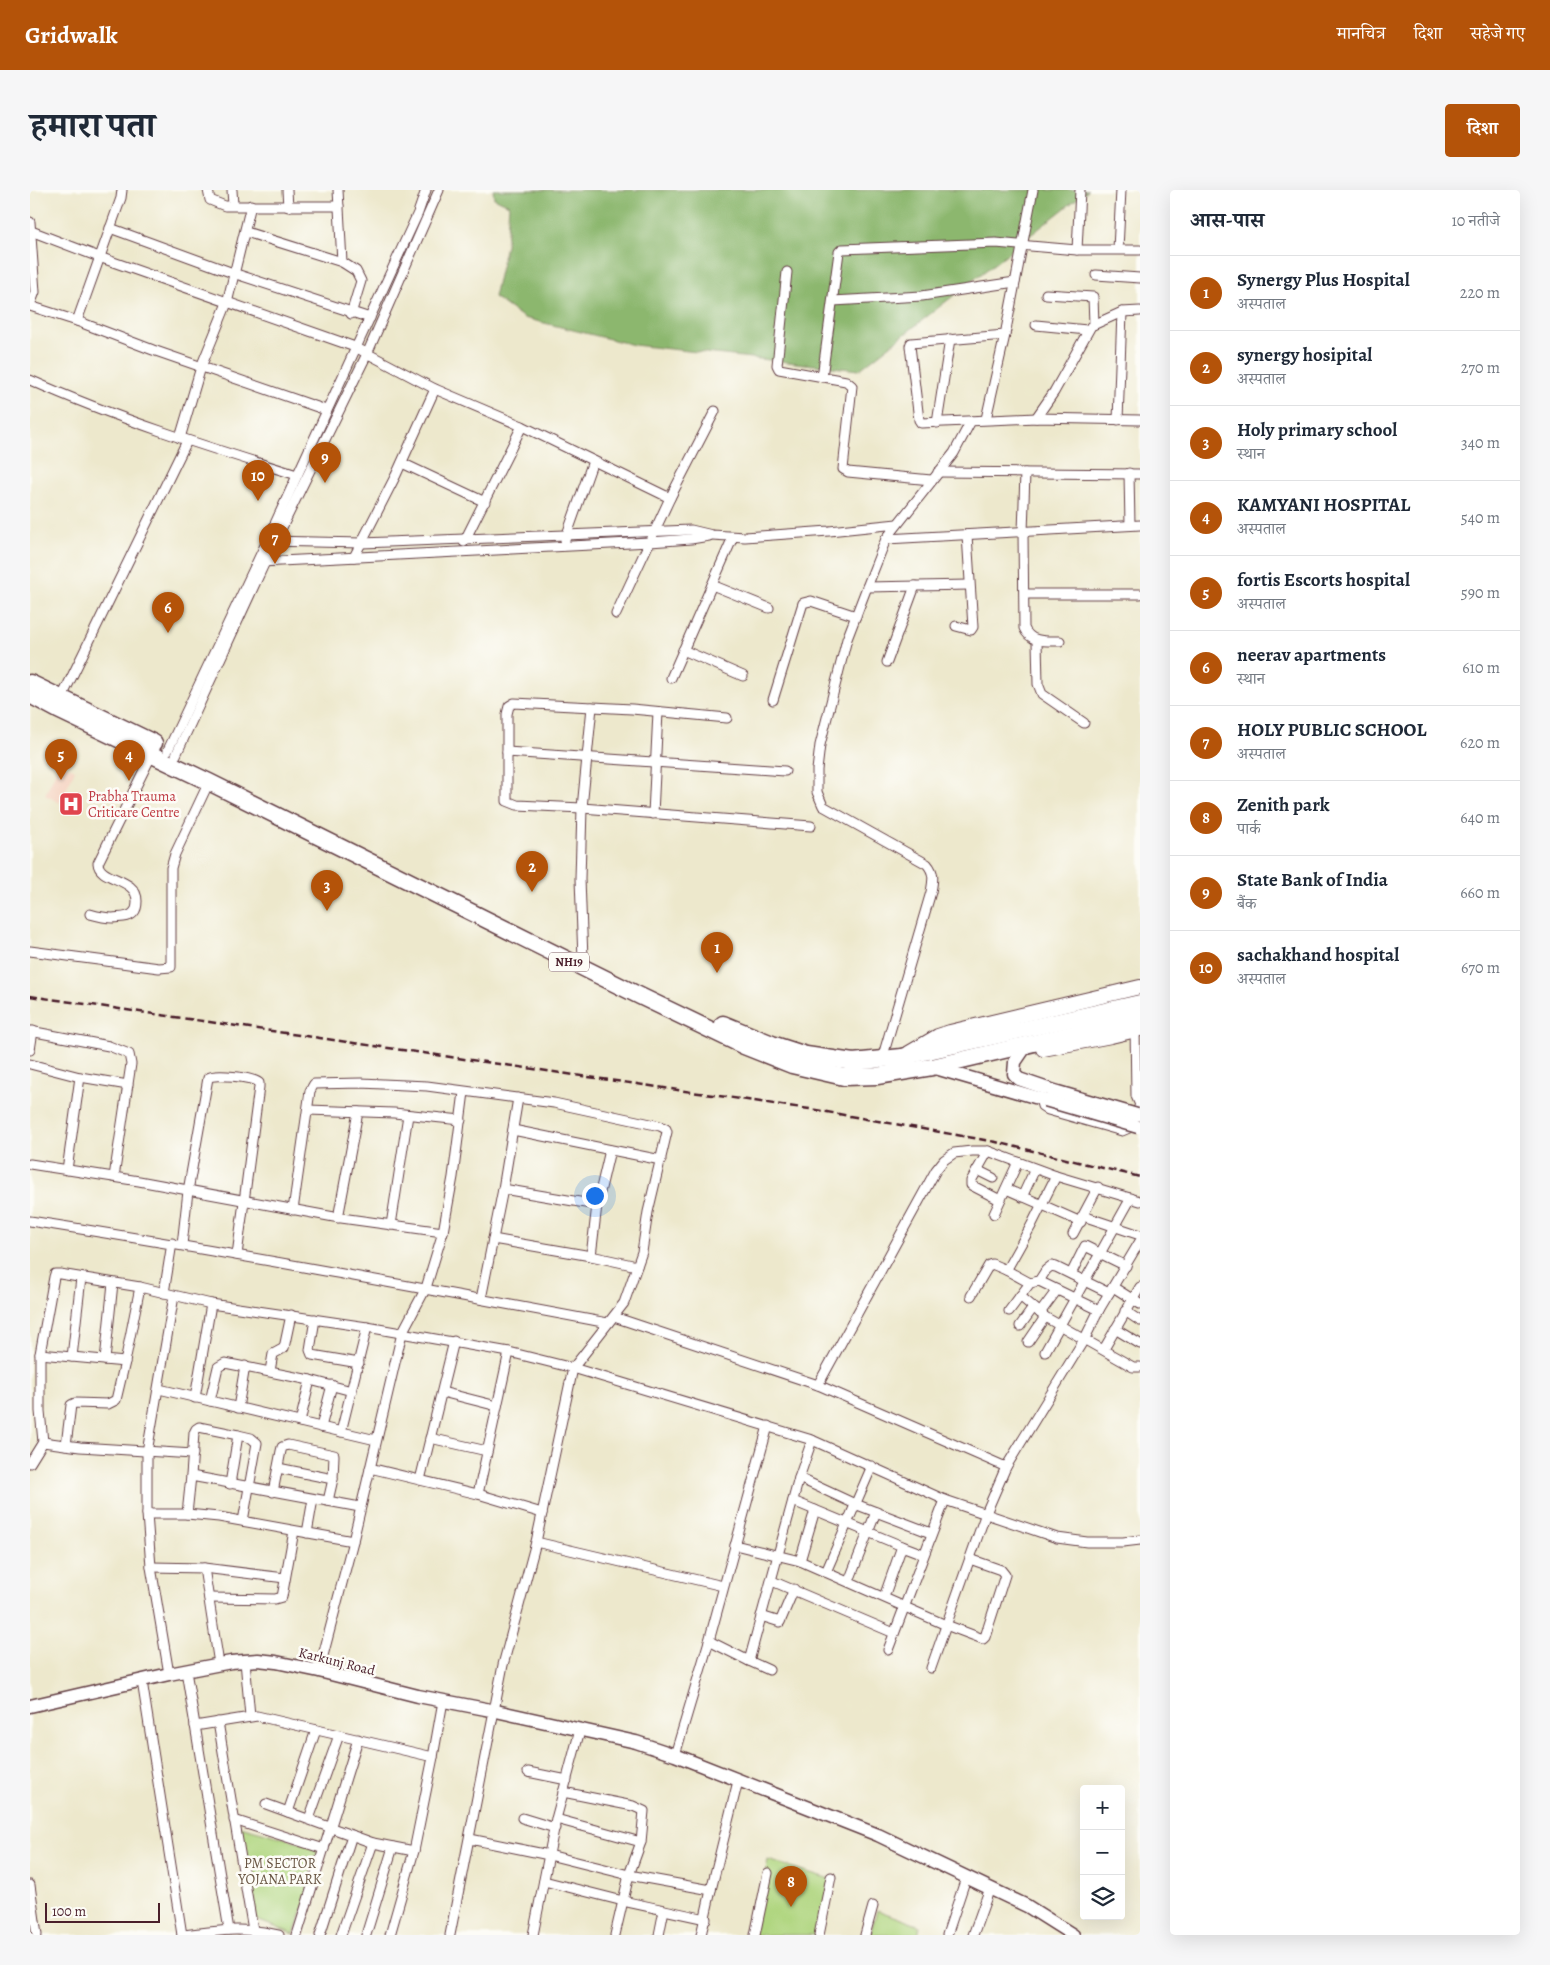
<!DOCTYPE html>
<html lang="hi">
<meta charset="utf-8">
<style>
body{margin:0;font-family:Alegreya,"Noto Serif Devanagari",serif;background:#f6f6f7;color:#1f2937}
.controls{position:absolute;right:15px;bottom:15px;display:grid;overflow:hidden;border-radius:5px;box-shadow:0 5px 20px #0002}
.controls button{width:45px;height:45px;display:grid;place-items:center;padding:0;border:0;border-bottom:1px solid #e0e1e3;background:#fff;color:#1f2937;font:25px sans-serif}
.scale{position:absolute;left:15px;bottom:12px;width:115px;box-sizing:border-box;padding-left:5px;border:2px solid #4a1f2b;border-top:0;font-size:14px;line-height:18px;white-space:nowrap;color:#4a1f2b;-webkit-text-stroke:4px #fdfcf7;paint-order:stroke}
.you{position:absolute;left:564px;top:1005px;width:18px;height:18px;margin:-12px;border:4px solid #fff;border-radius:50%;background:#1a73e8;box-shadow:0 0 0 8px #1a73e833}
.badge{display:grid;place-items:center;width:32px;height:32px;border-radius:50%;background:#b45309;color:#fff;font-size:16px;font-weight:700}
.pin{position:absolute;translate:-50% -41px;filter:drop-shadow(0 1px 2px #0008)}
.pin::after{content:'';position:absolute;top:26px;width:18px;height:15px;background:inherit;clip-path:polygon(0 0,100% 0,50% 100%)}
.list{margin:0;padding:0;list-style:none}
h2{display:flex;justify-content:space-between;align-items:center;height:65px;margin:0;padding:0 20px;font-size:21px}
h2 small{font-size:16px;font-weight:400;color:#747a83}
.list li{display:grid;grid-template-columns:32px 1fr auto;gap:15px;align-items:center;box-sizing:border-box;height:75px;padding:0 20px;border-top:1px solid #e0e1e3}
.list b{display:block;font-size:19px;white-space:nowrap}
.list p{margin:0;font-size:16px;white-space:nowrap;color:#747a83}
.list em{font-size:16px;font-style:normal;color:#747a83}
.icon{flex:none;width:28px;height:28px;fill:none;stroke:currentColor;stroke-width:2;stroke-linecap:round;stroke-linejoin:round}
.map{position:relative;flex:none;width:1110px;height:1745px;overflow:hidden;border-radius:5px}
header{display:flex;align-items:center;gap:30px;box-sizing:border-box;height:70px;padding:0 25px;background:#b45309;color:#fff}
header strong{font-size:24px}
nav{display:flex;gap:28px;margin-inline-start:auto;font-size:18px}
.intro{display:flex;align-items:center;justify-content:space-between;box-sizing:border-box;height:120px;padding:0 30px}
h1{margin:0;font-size:35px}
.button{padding:12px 22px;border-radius:5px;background:#b45309;color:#fff;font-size:18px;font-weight:700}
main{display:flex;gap:30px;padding:0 30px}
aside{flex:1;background:#fff;border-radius:5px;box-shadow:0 5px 20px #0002}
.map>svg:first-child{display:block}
.built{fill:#f5d3c1}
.green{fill:#b0d680;stroke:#7d7a56}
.forest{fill:#8cb76e;stroke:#6b6b4c}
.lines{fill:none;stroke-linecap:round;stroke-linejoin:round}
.street-casing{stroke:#623d43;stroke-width:11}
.secondary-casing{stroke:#623d43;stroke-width:15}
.primary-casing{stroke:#623d43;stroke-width:16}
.highway-casing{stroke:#623d43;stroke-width:19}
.street{stroke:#fff;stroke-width:9}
.secondary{stroke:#fff;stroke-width:12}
.primary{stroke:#fff;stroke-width:14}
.highway{stroke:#fff;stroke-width:16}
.rail{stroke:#4a1f2b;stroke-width:2.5;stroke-dasharray:8 4;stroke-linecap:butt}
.secondary-bridge-casing{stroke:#623d43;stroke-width:15;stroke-linecap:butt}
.secondary-bridge{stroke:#fff;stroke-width:12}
.labels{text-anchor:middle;stroke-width:5;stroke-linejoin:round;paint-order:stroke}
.shield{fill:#fdfcf7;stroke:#806168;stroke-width:1}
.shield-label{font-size:12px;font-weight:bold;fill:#4a1f2b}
.health-label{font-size:14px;fill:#be3a42;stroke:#fdfcf7;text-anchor:start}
.street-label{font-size:14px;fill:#4a1f2b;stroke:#fdfcf7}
.park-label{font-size:14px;fill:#695644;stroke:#fdfcf7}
</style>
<header>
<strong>Gridwalk</strong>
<nav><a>मानचित्र</a><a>दिशा</a><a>सहेजे गए</a></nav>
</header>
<div class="intro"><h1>हमारा पता</h1><a class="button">दिशा</a></div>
<main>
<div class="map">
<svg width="1110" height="1745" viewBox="0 0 1110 1745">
<rect width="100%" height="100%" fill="#fdfcf7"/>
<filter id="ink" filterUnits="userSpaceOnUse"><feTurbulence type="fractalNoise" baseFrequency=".02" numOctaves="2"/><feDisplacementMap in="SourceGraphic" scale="10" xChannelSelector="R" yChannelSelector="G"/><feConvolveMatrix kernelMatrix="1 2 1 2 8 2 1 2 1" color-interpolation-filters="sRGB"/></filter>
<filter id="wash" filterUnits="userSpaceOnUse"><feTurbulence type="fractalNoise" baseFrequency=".0096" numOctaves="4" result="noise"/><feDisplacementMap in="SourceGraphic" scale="20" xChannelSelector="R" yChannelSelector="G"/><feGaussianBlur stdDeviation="1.12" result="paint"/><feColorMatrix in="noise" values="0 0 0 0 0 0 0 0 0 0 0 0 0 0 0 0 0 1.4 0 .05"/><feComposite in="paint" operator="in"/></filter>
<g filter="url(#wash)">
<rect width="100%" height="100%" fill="#ede8cc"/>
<path class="built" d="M30 572 45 580 30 613 15 605Z"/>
<g class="green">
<path d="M210 1636 294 1659 264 1744 224 1729Z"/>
<path d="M738 1670 800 1689 788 1745H722Z"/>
<path d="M847 1720 890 1736 888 1745H840Z"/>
</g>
<path class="forest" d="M463 0H1058L829 180 604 155 494 128 464 107 476 55 479 15 464 8Z"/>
</g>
<g filter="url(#ink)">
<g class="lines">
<defs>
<g id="street">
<path d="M178 0 180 10 195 16H309"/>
<path d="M202 0 203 15"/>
<path d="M257 0 258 17"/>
<path d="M308 0 312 72 326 81 331 91 321 124"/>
<path d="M0 32 5 102 0 115"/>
<path d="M80 38 203 83 340 128"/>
<path d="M1 41 69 67 325 157 405 199 492 236 640 308"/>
<path d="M216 42 312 72"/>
<path d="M1088 59 1091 0"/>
<path d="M1047 60 1050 0"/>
<path d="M757 82 747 175 749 179 816 191 822 196 813 279 818 282 901 290"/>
<path d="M1066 85 1110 88"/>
<path d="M1016 104 1063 107 1064 134"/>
<path d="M803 111 892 106 985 92"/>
<path d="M0 116 47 131 123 160 296 220"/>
<path d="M47 131 91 8 92 0"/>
<path d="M1006 135 1057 140"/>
<path d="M975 145 881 153 880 156 889 230 891 233 1006 228 1110 230"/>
<path d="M792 187 809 62 812 59 966 53 1047 60H1110"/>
<path d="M0 190C87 229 177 257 267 285"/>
<path d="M1006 228 1024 202 1061 136 1092 122 1110 121"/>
<path d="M956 229 975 145 1003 0"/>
<path d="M1088 230 1092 122"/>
<path d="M907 233 920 149"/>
<path d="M150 248 171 177 197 113 221 15"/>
<path d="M372 273 455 312"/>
<path d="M908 282 1110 284"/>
<path d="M995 283 993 342 994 438C1000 453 1016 451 1030 451"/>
<path d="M1099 283 1100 335"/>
<path d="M856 349 1110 335"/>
<path d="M535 350 563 271"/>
<path d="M237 351 332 353 661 340 682 345 715 347 799 341 867 334"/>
<path d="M434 352 492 236"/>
<path d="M324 367 366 285 405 199"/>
<path d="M231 372 620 352 661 349 679 346"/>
<path d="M682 395 739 418"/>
<path d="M837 397 939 395"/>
<path d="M995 404H1110"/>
<path d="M586 424 640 308 685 221"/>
<path d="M926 436 941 440 943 437 937 345"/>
<path d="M1007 451 1008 494 1012 504 1054 533"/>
<path d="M653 460 713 486"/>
<path d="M857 472 885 396"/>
<path d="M641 488 703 347"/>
<path d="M31 509 157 251"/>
<path d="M743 510 773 413 781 411 826 426"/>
<path d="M697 528 602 519 484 513 479 516 477 524V611L487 615 552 618 781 636"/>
<path d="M138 560 237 351 388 23 396 0"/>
<path d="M477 562 755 581"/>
<path d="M146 565 235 372 337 164 409 0"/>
<path d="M623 624 628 522"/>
<path d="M60 724C67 726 75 728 83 728 90 727 100 728 104 722 107 719 107 714 107 711 107 687 69 691 68 673L122 564"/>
<path d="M0 761 129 778 141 777V678L145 664 179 592"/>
<path d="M553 769 550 689 552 618 562 517"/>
<path d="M0 841 79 856 99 864 101 874 84 987"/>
<path d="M0 860 3 841"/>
<path d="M852 869 901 702C903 691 905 683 897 674L793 616 787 602V580L790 555 817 449 837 397 856 349 924 263 941 231"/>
<path d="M0 874 50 887 98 895"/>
<path d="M1010 909 1012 916 1018 920 1085 939 1092 941 1099 938 1110 915 1106 906 1105 836"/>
<path d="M278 920 364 923 431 930"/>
<path d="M483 940 631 970"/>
<path d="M958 961 941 991V995L970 1010"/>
<path d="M0 974 109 991 304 1027 413 1042"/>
<path d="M37 980 50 887"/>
<path d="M947 980 963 988"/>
<path d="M473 999 567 1015"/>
<path d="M976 999 1051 1032"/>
<path d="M992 1007 1005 979"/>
<path d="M263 1020 280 901 284 894 331 893 397 896 524 913 630 936 636 939 637 942 618 1022 612 1062 594 1113 543 1178 506 1352 473 1475 420 1745"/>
<path d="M964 1024 988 972"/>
<path d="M1053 1026 1110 1045"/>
<path d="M308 1028 328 922"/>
<path d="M0 1031C193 1061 385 1097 578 1133"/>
<path d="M361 1035 378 925"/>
<path d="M1043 1044 1068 997"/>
<path d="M463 1049 561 1066 607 1076"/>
<path d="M152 1055 158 1001 178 888C184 883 222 887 229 893V897L207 1065"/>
<path d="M561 1066 567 1015 580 960"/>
<path d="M976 1080 1000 1093"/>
<path d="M1041 1084 1055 1056 1096 1076"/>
<path d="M1009 1091 1016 1080 1021 1076 1026 1077 1079 1103"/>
<path d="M1083 1097 1110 1114"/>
<path d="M134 1103 142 1053"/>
<path d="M941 1106 959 1075 962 1074 976 1080 978 1077 1001 1036 1026 986"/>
<path d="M990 1106 1015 1127 1103 1177H1110"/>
<path d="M451 1109 473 999 488 908"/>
<path d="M979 1121 1000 1093 1009 1091 1069 1120"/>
<path d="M1095 1121 1110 1131"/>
<path d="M1010 1123 1027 1100"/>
<path d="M584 1127 788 1195 976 1277"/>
<path d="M285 1129 280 1160 282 1165 329 1173"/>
<path d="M990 1136 1003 1118"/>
<path d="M1085 1139 1110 1154"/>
<path d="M998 1152 1015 1127"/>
<path d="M1074 1159 1110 1097"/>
<path d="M1015 1162 1101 1008"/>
<path d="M10 1164 95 1172"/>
<path d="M42 1167 51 1088"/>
<path d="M75 1170 83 1093"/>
<path d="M240 1181 243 1164 254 1158 261 1125"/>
<path d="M280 1190 322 1201"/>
<path d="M788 1195 906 980 914 970 924 963 942 961H958L1026 986 1110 1011"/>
<path d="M129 1199 346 1250"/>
<path d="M412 1202 467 1216"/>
<path d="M165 1208 181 1114"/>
<path d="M180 1211 188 1177 195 1173 280 1190 270 1232"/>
<path d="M208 1218 215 1176"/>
<path d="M291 1237 302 1195"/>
<path d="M311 1242 337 1137"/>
<path d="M208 1245 221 1248 227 1253 213 1331"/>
<path d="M400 1248 457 1261"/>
<path d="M13 1252 50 1257 163 1264"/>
<path d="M36 1255 41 1215 45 1213 78 1214 86 1210 95 1172 110 1097"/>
<path d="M0 1273 13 1252 10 1221V1164L24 1087 25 1084H30L110 1097 181 1114 337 1137 479 1162 543 1178 782 1250 915 1310 1027 1348 1057 1352H1093L1110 1350"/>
<path d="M248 1278 303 1289"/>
<path d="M340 1278 448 1304 512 1323"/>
<path d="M161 1286 164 1243 166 1239 169 1237 208 1245 200 1294"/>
<path d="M769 1288 825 1314 901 1343"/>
<path d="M390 1290 424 1151"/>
<path d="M243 1302 251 1261 252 1257 258 1255 304 1265 303 1289 298 1311"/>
<path d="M448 1304 479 1162"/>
<path d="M763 1311 872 1356 854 1407"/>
<path d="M117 1324H157L189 1327 323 1351"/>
<path d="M157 1324 161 1286 330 1317"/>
<path d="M277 1343 283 1309"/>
<path d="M506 1352 693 1396"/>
<path d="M705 1355 770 1371 916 1435 953 1449 955 1447 975 1385 971 1380 940 1369"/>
<path d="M872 1356 893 1364"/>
<path d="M770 1371 785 1320"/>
<path d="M121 1377 174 1378 255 1388"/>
<path d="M174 1378 189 1474"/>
<path d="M796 1382 842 1276"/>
<path d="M742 1391 864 1443"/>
<path d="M819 1391 846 1322"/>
<path d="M179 1408 245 1409 252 1407 264 1341"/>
<path d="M731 1426 750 1432 764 1399"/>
<path d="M679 1451 719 1471 769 1288 782 1250"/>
<path d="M858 1460 915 1310"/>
<path d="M215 1471 220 1526"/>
<path d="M719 1471 739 1480"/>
<path d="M901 1478 956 1323 976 1277 1055 1148 1069 1120 1110 1051"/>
<path d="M156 1481 199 1740"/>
<path d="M289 1481 323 1351 372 1143 396 1098 413 1042 423 987 434 902"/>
<path d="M139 1484 121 1377 117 1324V1262L144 1106"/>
<path d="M112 1491 152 1745"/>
<path d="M188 1532 223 1740"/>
<path d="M165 1536 227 1526 403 1567"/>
<path d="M645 1565 679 1451 738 1236"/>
<path d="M498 1582 537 1590"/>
<path d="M533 1602 603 1616 614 1621 611 1652 599 1685 585 1745"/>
<path d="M236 1614 343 1653 384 1661"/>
<path d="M258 1622 286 1540"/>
<path d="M492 1628 525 1638"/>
<path d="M279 1629 309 1545"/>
<path d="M526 1629 611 1652"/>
<path d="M204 1630 294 1659"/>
<path d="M440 1649 519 1665 599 1685 681 1700"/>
<path d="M514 1691 593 1711 676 1729"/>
<path d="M0 1695 7 1745"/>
<path d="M152 1745C188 1741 213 1736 249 1745"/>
<path d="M267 1745 328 1549"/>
<path d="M290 1745 322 1645"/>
<path d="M311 1745 343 1653"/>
<path d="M336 1745 363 1657"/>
<path d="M360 1745 384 1661 403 1567 413 1511"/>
<path d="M503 1745 526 1629 550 1540"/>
<path d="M629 1745 634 1720"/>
<path d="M671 1745 681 1700 708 1591"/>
<path d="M725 1745 738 1683"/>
<path d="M789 1745 801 1687"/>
<path d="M835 1745 843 1716"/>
<path d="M917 1745 936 1688"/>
<path d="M943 1745 960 1698"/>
</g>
<g id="secondary">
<path d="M998 853 985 872 984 884 989 889 1021 900"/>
<path d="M902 877 1015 910"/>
<path d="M0 1516 139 1484 201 1472 228 1470 246 1472 289 1481 388 1506 466 1521 606 1552 645 1565 848 1645 997 1716 1043 1745"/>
</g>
<g id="primary">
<path d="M1013 859 1081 846 1110 839"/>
<path d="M879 863 908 846 920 842 1110 797"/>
</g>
<g id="highway">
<path d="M0 493 124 553"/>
<path d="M0 505 28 520 179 592 610 806 714 856 762 875 814 887 847 886 902 877 1110 828"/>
<path d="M693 834 742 854 776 865 823 872 872 867 1110 813"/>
</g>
</defs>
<use href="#street" class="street-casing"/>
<use href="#secondary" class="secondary-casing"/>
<use href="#primary" class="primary-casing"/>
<use href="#highway" class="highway-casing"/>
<use href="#street" class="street"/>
<use href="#secondary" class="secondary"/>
<use href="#primary" class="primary"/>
<use href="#highway" class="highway"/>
<path class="rail" d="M0 806 786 920 966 952 1110 987"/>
<defs>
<g id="secondary-bridge">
<path d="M1021 900 1107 925"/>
<path d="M1015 910 1108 937"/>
</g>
</defs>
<use href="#secondary-bridge" class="secondary-bridge-casing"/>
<use href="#secondary-bridge" class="secondary-bridge"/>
</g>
</g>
<defs>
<symbol id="hospital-square" viewBox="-11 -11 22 22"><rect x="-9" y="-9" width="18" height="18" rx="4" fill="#e0444e" stroke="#fdfcf7"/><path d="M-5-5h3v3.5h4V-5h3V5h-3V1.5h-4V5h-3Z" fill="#fff"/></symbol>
</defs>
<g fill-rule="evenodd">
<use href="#hospital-square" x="27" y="600" width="28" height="28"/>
</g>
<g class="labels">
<rect class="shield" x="519" y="762.5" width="40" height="19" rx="4"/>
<g class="shield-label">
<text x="539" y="776">NH19</text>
</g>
<g class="health-label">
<text x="58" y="611">Prabha Trauma<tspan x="58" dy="16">Criticare Centre</tspan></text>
</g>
<g class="street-label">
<text transform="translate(307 1471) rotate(14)" y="5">Karkunj Road</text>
</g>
<g class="park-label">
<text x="250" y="1678">PM SECTOR<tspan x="250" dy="16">YOJANA PARK</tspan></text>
</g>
</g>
</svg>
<div class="controls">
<button>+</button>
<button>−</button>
<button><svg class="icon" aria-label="layers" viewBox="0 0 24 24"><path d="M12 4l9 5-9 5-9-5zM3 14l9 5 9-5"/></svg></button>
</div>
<div class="scale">100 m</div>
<div class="you"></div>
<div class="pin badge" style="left:687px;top:783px">1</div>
<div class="pin badge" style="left:502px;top:702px">2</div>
<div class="pin badge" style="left:297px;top:721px">3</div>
<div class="pin badge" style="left:99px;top:591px">4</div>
<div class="pin badge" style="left:31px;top:590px">5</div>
<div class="pin badge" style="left:138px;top:443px">6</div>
<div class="pin badge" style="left:245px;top:374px">7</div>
<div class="pin badge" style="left:761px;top:1717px">8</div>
<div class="pin badge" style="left:295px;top:293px">9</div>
<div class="pin badge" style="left:228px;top:311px">10</div>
</div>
<aside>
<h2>आस-पास<small>10 नतीजे</small></h2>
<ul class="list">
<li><span class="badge">1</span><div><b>Synergy Plus Hospital</b><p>अस्पताल</p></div><em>220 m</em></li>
<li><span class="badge">2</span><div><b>synergy hosipital</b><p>अस्पताल</p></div><em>270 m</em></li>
<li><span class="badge">3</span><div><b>Holy primary school</b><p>स्थान</p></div><em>340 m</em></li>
<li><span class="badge">4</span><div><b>KAMYANI HOSPITAL</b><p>अस्पताल</p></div><em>540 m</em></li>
<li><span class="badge">5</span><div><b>fortis Escorts hospital</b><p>अस्पताल</p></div><em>590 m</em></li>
<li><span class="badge">6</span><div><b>neerav apartments</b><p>स्थान</p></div><em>610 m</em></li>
<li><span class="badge">7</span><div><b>HOLY PUBLIC SCHOOL</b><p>अस्पताल</p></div><em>620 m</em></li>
<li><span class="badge">8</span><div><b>Zenith park</b><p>पार्क</p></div><em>640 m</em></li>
<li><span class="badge">9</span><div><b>State Bank of India</b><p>बैंक</p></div><em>660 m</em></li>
<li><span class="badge">10</span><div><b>sachakhand hospital</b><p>अस्पताल</p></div><em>670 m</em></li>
</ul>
</aside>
</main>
